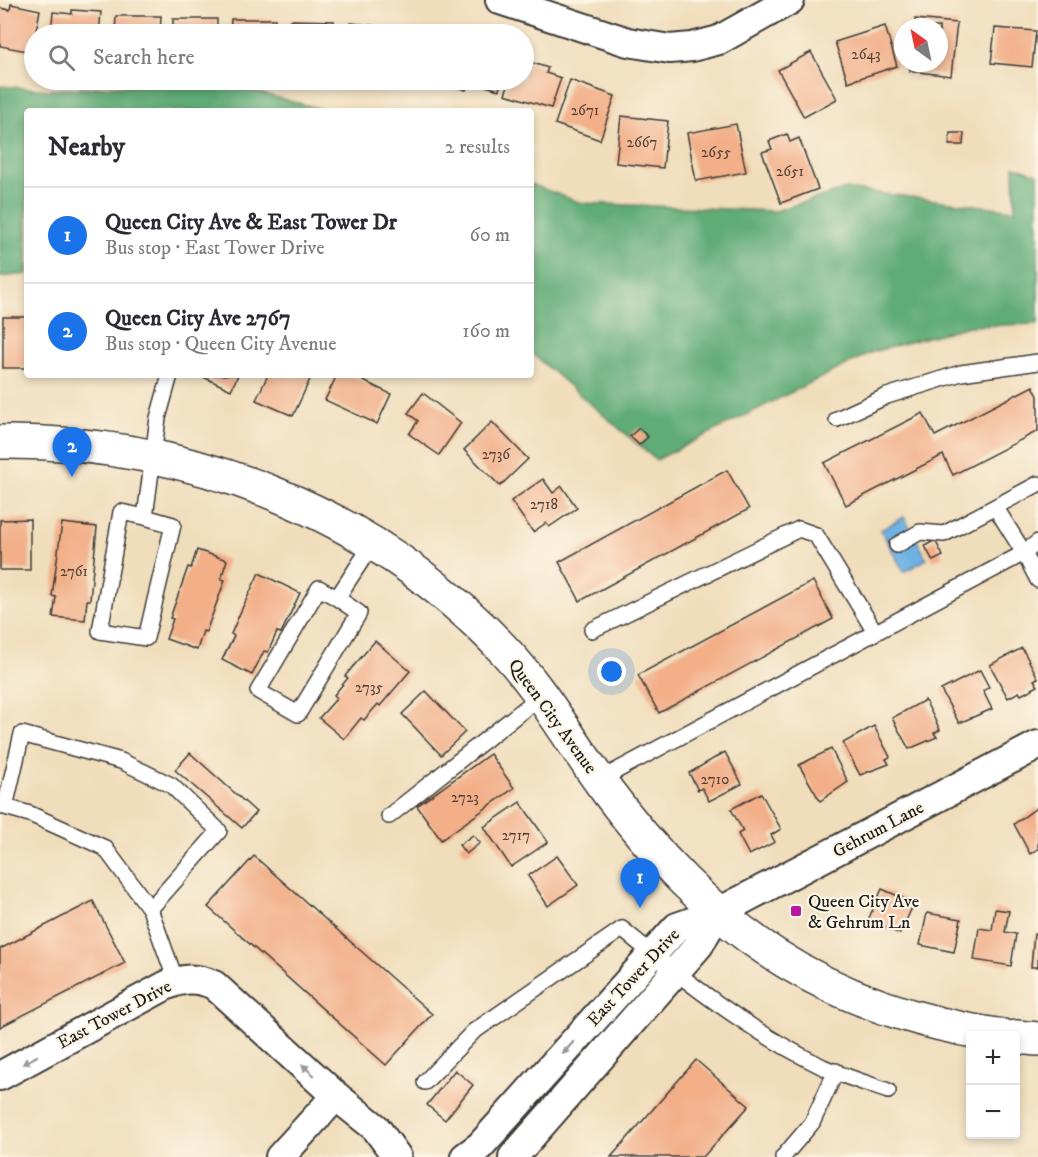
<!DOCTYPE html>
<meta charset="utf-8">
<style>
body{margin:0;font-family:"IM FELL DW Pica",serif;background:#f7f7f7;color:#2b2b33}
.controls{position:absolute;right:18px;bottom:18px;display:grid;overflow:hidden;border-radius:6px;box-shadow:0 3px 9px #0003}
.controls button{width:54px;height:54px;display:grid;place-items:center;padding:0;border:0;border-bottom:2px solid #e1e1e2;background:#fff;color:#2b2b33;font:30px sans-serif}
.compass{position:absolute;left:894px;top:18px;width:54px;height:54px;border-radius:50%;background:#fff;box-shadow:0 3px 9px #0003;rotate:327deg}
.you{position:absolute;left:612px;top:672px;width:21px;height:21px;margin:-15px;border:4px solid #fff;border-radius:50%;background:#1a73e8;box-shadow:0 0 0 9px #1a73e833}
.badge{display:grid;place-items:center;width:39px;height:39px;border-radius:50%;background:#1a73e8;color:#fff;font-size:20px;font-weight:700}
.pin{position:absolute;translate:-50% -50px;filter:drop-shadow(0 2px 3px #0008)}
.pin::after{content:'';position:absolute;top:32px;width:21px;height:18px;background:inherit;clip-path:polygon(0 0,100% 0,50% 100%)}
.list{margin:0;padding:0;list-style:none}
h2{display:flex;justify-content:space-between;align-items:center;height:78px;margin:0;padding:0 24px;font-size:26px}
h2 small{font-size:20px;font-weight:400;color:#7c7c81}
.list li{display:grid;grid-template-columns:39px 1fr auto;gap:18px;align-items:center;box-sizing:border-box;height:96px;padding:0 24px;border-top:2px solid #e1e1e2}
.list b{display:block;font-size:22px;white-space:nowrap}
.list p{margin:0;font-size:20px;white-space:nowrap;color:#7c7c81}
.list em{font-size:20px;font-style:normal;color:#7c7c81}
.icon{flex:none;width:33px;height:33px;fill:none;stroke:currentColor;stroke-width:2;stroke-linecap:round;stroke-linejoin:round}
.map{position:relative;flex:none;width:1038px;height:1157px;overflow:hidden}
.search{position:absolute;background:#fff;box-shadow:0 3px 9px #0003;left:24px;top:24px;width:510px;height:66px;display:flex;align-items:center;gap:15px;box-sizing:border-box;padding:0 21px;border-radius:33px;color:#7c7c81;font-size:22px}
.panel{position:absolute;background:#fff;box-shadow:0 3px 9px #0003;left:24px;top:108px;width:510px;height:270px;border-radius:6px}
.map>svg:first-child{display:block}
.forest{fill:#60ac77;stroke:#3e644a;stroke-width:1.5}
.water{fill:#6eb2e4;stroke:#456780;stroke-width:1.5}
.building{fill:#f2af88}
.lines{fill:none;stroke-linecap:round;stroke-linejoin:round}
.service-casing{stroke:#3c3934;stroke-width:18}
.minor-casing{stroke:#3c3934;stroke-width:32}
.secondary-casing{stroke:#3c3934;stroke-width:36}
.service{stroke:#fff;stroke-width:15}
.minor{stroke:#fff;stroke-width:28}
.secondary{stroke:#fff;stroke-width:33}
.oneway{fill:#999}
.poi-dot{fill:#b5179e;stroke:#fcf5e5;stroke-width:2}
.labels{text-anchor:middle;stroke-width:4.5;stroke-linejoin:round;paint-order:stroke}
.number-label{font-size:15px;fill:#524137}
.street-label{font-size:18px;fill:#1c1c1c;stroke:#fcf5e5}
.poi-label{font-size:18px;fill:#1c1c1c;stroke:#fcf5e5;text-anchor:start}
</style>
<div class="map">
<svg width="1038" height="1157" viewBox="0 0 1038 1157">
<rect width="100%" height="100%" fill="#fcf5e5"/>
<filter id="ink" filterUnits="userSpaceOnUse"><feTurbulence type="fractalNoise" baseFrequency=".0167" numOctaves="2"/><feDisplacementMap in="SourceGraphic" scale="12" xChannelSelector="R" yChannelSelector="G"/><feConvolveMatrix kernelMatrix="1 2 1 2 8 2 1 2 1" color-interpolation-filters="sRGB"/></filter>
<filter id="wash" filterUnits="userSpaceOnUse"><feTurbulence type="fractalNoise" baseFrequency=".008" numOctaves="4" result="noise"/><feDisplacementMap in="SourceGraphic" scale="24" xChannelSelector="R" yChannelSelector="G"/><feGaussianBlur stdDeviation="1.35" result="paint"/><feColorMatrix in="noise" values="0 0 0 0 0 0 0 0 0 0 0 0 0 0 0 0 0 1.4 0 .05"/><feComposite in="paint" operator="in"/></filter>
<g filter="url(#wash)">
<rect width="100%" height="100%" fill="#f0ddbb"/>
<g class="forest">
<path d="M212 80 328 111H27V274L0 277V86L50 90Z"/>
<path d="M1014 166 1038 174V324L969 326 872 352 656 460 531 353V184L581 203 775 211 846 189 1015 210Z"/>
</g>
<path class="water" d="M904 517 927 559 904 572 881 530Z"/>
<g id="blocks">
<g class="building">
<path d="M11 4 40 10 32 52 0 46V8L10 10Z"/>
<path d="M72 10 101 12 99 34H51L53 12 72 14Z"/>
<path d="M116 16H161L160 34H115Z"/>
<rect x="173" y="19" width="44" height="15"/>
<path d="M231 19H275L274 34H230Z"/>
<path d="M915 19 957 23 951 76 910 71 911 63H939V27H915Z"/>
<path d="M291 20 334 21V34H291Z"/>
<path d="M351 23 393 28 392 34H350Z"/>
<path d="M885 26 897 66 848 82 835 42Z"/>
<path d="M995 28 1036 31 1032 67 991 63Z"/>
<path d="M811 52 837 99 804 117 778 70Z"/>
<path d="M530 62 548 68 546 73 561 78 551 108 505 94 510 80H524V66L528 68Z"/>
<path d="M449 80H502L499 90 469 81 466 90 448 84Z"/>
<path d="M570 80 615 96 600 140 555 124Z"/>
<path d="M621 116 668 121 663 168 616 163Z"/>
<path d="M736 124 746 172 696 181 687 133Z"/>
<path d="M950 133H964L963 145H949Z"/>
<path d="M787 134 790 142 799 138 818 189 781 203 762 152 772 149 769 141Z"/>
<rect x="3" y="317" width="24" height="51"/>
<path d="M199 375H238L231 390Z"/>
<path d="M268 375H312L293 416 256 400Z"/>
<path d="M337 375H351L391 394 377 424 325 400Z"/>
<path d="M1033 386 1038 396V431L953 475 943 455 846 505 824 463 923 413 935 436Z"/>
<path d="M423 393 461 423 439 455 409 434 418 421 408 413Z"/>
<path d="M492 422 528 459 500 486 464 450Z"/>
<path d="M639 428 648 437 639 445 630 436Z"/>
<path d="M727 470 749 509 580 601 559 562Z"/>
<path d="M543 479 553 493 562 486 577 508 549 527 546 523 533 532 511 501Z"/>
<path d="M30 519V570H0V520Z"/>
<path d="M62 523 97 527 90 600H87L85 620 53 617 56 597 52 596Z"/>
<path d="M935 540 943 556 933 561 925 546Z"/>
<path d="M197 550 227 560 221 579 225 580 206 632 203 631 197 650 166 639 173 619 170 618 188 567 191 568Z"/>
<path d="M259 573 300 593 281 633 277 632 268 652 264 651 252 675 222 660 234 636 231 634 240 613Z"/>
<path d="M813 581 833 619 659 713 638 675Z"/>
<path d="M375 641 410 671 380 706 378 704 364 720 361 718 344 739 319 718 337 698 334 695 348 678 345 676Z"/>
<path d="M1022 648 1038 678 1034 680 1038 686 1021 695 1019 692 1008 698 990 665Z"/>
<path d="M980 670 989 687 983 691 992 709 959 723 941 690Z"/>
<path d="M426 691 465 732 441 755 402 714Z"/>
<path d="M925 700 940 730 934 733 937 737 909 749 892 718Z"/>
<path d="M874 726 890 757 886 759 889 764 860 775 843 743Z"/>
<path d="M831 749 848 782 820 801 799 765Z"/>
<path d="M725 752 742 784 709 801 702 788 698 790 689 773Z"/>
<path d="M190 753 256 812 242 828 175 770Z"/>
<path d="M490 754 514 788 441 840 417 806Z"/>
<path d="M761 793 781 829 771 835 775 842 749 855 738 834 743 831 731 809Z"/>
<path d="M520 802 548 842 511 867 484 827Z"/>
<path d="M1038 807V849L1030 854 1014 824Z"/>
<path d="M473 835 480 843 466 854 459 845Z"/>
<path d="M254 856 432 1014 386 1065 208 907Z"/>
<path d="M557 856 578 885 548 906 528 876Z"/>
<path d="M882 889 914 903 900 934 868 920Z"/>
<path d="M93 901 125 963 0 1027V949Z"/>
<path d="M995 909 1009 911 1005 932 1016 934 1011 966 974 960 979 928 992 930Z"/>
<path d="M927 913 961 919 954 952 920 945Z"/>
<path d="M1034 934 1038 935V967H1031Z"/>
<path d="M696 1060 749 1106 703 1157H611Z"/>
<path d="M455 1070 473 1085 445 1120 427 1105Z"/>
</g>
</g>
</g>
<g filter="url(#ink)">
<use href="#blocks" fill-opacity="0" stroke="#3c3934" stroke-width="1.5"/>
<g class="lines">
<defs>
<g id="service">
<path d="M837 419 887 396 961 373 1038 362"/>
<path d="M996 508 1024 553 1038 542"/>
<path d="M145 517 121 512 100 631 146 638 173 525 145 517 158 418 170 375"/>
<path d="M897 545 920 532 944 534 1038 484"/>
<path d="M337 598 319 588 258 691 298 714 359 613 337 598 373 543"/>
<path d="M592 630 799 529 816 535 875 632"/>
<path d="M599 780 1024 553 1038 580"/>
<path d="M389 816 542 695"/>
<path d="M150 909 219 831 171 785 121 761 22 734 5 807 30 814 105 848 150 909 176 981"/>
<path d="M425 1082 473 1032 622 929C685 981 749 1031 823 1067 843 1076 866 1083 888 1091"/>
<path d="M783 1157 812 1123 836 1071"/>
</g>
<g id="minor">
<path d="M500 0 628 42 670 49 692 47 719 40 790 0"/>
<path d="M0 1076 165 986C182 978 196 977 214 985L336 1096 280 1157"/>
<path d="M336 1096 376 1128 397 1157"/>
<path d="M465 1157 480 1146 677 927 717 913 1038 745"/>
<path d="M513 1157 699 945 717 913"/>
</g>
<g id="secondary">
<path d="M0 442C189 440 374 512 504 650 543 691 569 739 602 784 709 929 820 1009 1003 1036"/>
<path d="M1016 1037 1038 1039"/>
</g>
</defs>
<use href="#service" class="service-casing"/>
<use href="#minor" class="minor-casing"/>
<use href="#secondary" class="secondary-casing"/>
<use href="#service" class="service"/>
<use href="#minor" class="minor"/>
<use href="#secondary" class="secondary"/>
</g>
<defs><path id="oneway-solid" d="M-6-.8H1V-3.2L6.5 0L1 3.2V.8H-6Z" transform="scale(1.5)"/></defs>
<g class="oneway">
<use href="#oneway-solid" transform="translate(568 1048) rotate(132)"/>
<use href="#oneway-solid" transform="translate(30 1060) rotate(151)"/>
<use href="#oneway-solid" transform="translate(308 1070) rotate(-138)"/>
</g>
</g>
<rect class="poi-dot" x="790" y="905" width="12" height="12" rx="3"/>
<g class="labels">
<g class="number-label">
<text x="866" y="59">2643</text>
<text x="585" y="115">2671</text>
<text x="642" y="147">2667</text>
<text x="716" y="157">2655</text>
<text x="790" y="176">2651</text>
<text x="496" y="459">2736</text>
<text x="544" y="509">2718</text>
<text x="74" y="576">2761</text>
<text x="369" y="692">2735</text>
<text x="715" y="784">2710</text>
<text x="465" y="802">2723</text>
<text x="516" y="840">2717</text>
</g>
<g class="street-label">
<text transform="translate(553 716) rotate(54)" y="6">Queen City Avenue</text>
<text transform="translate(878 829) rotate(-28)" y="6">Gehrum Lane</text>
<text transform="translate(633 977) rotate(-47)" y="6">East Tower Drive</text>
<text transform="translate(114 1014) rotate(-28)" y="6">East Tower Drive</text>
</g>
<g class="poi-label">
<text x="808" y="907">Queen City Ave<tspan x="808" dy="21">&amp; Gehrum Ln</tspan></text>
</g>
</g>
</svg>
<div class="controls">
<button>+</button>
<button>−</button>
</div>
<svg class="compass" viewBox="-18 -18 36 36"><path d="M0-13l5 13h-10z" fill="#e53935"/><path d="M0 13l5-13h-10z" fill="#7c7c81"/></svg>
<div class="you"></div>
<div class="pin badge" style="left:640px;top:908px">1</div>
<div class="pin badge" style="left:72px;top:477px">2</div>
<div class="search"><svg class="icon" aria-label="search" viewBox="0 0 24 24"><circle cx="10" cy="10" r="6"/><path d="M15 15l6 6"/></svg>Search here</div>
<section class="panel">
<h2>Nearby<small>2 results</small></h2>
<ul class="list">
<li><span class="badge">1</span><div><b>Queen City Ave &amp; East Tower Dr</b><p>Bus stop · East Tower Drive</p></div><em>60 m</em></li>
<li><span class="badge">2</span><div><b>Queen City Ave 2767</b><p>Bus stop · Queen City Avenue</p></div><em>160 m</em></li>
</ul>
</section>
</div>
